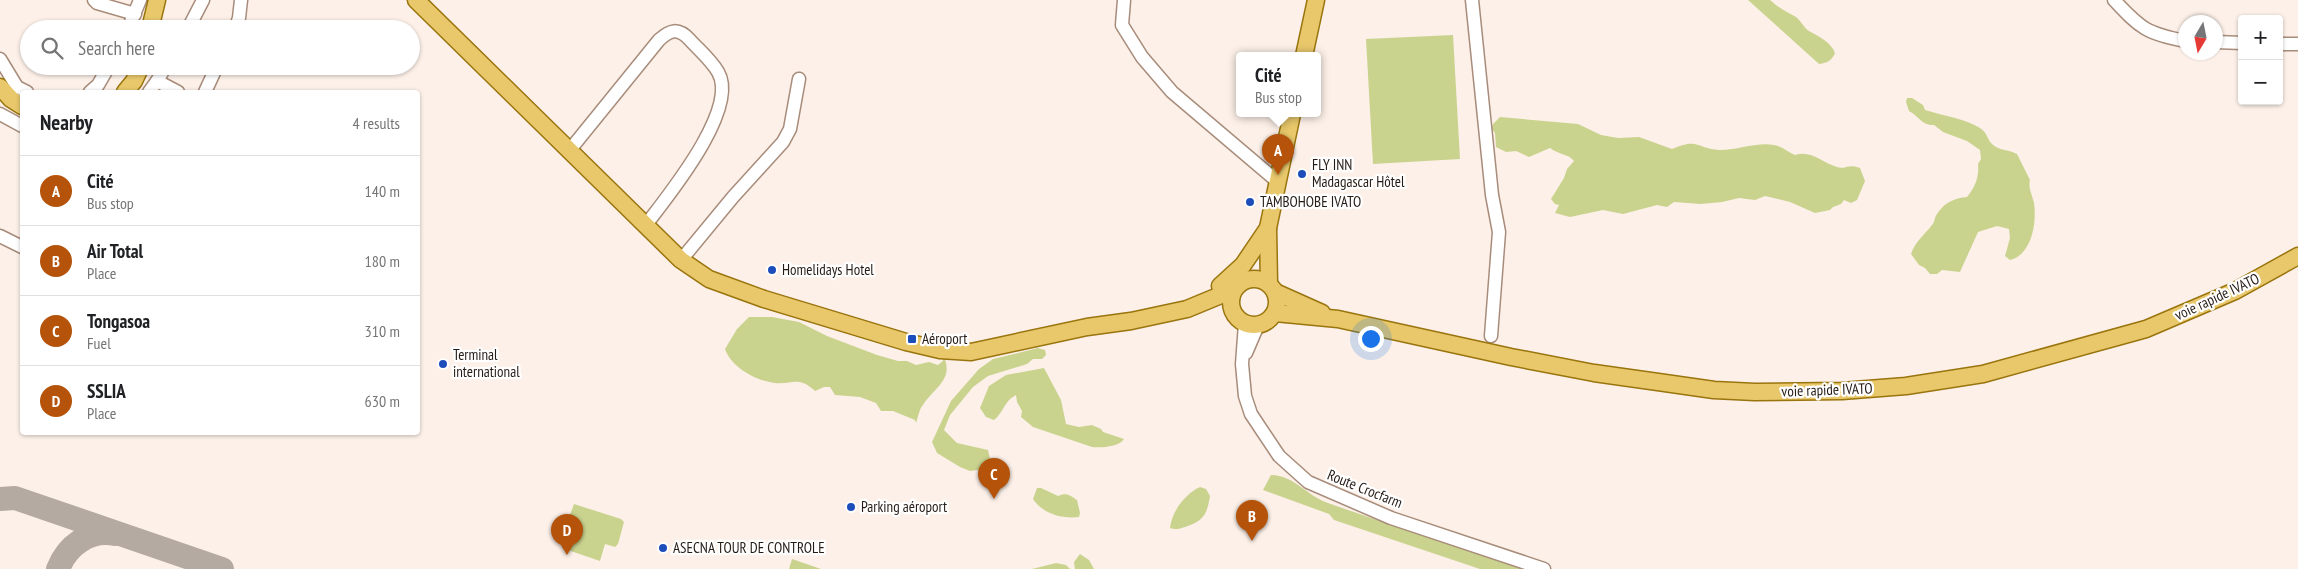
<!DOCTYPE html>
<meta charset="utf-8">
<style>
body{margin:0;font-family:"PT Sans Narrow",sans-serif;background:#f2f2f2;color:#202124}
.controls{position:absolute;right:15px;top:15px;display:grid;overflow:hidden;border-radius:5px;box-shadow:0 1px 4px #0004}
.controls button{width:45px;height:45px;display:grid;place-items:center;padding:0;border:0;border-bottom:1px solid #e0e0e0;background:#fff;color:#202124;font:25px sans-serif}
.compass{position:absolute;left:2178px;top:15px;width:45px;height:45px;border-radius:50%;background:#fff;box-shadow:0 1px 4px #0004;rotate:190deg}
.you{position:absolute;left:1370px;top:338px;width:18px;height:18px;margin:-12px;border:4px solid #fff;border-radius:50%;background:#1a73e8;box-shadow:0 0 0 8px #1a73e833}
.badge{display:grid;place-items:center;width:32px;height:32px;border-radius:50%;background:#b45309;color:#fff;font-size:16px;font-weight:700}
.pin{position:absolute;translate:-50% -41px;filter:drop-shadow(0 1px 2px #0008)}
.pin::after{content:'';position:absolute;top:26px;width:18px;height:15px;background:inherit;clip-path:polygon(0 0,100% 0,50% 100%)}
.popup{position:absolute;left:1236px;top:52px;width:85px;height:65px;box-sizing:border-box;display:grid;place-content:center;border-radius:5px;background:#fff;filter:drop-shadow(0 1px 4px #0005);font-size:16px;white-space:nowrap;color:#757577}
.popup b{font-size:19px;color:#202124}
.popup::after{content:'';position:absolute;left:50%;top:100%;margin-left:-10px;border:10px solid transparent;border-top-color:#fff}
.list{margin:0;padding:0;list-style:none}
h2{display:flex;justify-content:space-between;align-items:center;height:65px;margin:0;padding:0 20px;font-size:21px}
h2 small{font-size:16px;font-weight:400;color:#757577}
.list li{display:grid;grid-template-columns:32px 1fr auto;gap:15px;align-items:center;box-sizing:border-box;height:70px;padding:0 20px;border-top:1px solid #e0e0e0}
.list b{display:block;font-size:19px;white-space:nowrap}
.list p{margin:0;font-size:16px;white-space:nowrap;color:#757577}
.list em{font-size:16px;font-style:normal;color:#757577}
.icon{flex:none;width:28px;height:28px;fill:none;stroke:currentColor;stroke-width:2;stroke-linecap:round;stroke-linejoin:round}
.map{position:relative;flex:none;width:2298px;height:569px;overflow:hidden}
.search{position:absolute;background:#fff;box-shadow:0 1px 4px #0004;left:20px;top:20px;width:400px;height:55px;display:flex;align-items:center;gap:12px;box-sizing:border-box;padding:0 18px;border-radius:28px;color:#757577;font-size:19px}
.panel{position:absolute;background:#fff;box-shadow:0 1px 4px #0004;left:20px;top:90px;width:400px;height:345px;border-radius:5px}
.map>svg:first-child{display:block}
.green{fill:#cad38e}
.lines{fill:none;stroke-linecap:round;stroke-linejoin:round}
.taxiway{stroke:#b5aaa2;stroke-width:24}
.minor-casing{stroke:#a88c7b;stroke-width:15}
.major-casing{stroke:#9a740d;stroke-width:19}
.minor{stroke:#fff;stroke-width:12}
.major{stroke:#e8c86b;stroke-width:16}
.poi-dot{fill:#1c4dba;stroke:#fff;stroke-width:2}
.labels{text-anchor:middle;stroke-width:4.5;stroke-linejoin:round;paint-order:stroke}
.poi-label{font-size:15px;fill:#261c15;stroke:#fff;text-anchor:start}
.street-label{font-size:15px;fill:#261c15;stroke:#fff}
</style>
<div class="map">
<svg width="2298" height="569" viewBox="0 0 2298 569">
<rect width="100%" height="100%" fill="#fcf0e8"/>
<g class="green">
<path d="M1748 0H1770C1780 9 1786 11 1796 17 1801 21 1805 29 1809 31 1818 36 1831 42 1835 53 1832 60 1828 63 1819 64Z"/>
<path d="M1453 35 1460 159 1373 164 1366 39Z"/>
<path d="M1907 98H1912L1923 105 1925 110C1944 116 1963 118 1980 128 1987 132 1987 139 1992 144 1999 151 2008 149 2017 154L2030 180C2028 188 2032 194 2034 203 2037 222 2032 255 2010 260L2005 256 2010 238 2009 229 1997 226 1978 232 1960 272 1942 270 1937 274H1930L1925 268 1919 265 1911 254C1915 242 1924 235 1932 225 1935 222 1934 218 1937 214 1944 203 1954 198 1967 197 1976 186 1979 177 1978 164L1981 159 1980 150 1967 141 1943 132 1934 125C1921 125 1920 117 1909 111L1906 102Z"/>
<path d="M1500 117 1578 124 1601 135 1618 138 1639 137 1672 149C1699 137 1697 149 1720 150 1739 150 1756 142 1774 145 1782 146 1788 152 1795 155 1812 150 1822 163 1837 167 1845 170 1848 163 1860 168L1865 181 1857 200 1851 203 1844 200 1841 204 1833 207 1830 210 1815 213 1790 202 1765 196 1755 200 1739 198 1722 202 1701 204 1674 202 1667 207 1657 205 1623 214 1603 210 1570 217 1555 213 1559 205 1555 204 1551 199 1564 178 1567 169 1574 161C1569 154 1557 154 1550 148L1529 157 1516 151 1506 152 1496 147 1495 133 1492 129 1493 124Z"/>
<path d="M749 317H772L799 322 827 336 877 355 898 361H907L916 365 929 362 938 365 943 361V355C955 379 935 387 923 405 919 409 918 418 916 423L915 420 893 411H881L876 403 860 397 835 395 830 387H824L815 391C798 375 792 385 775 383 756 381 731 367 725 349L737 329Z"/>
<path d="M1038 348 1045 350 1046 355 1042 359H1033L1027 364 988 376 973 387 950 415 944 430 957 443 988 450 992 468 970 471 960 467 937 453 932 442 951 401 979 369 993 359Z"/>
<path d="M1044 368 1061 400 1066 424 1079 427 1092 425 1101 429 1103 432 1124 439C1119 447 1101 448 1092 447L1033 427 1021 417 1022 411 1017 402 1016 395C1004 401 1004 412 994 420L986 417 980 408 989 386 1006 375Z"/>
<path d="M1271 475C1294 475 1307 496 1328 503 1393 526 1458 547 1523 569H1480L1334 520 1329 514 1263 490Z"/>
<path d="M1200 487 1206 489 1210 496C1207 514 1204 521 1185 527 1179 529 1175 530 1170 528 1172 511 1185 494 1200 487Z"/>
<path d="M1037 488H1041L1058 496C1066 492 1070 495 1077 500L1080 513 1079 517C1062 519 1043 514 1033 499Z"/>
<path d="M574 504 621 519 624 522 618 544 615 547 605 544 600 561 562 548 567 531 566 526Z"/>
<path d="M1080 554 1089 560 1094 569H1075L1074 562Z"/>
<path d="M792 559 821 569H789Z"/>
<path d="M1056 563 1066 565 1070 569H1032Z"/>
</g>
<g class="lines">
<g class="taxiway">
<path d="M0 499 15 498 222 569"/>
<path d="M58 569C67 546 89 529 115 534"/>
</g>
<defs>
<g id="minor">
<path d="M94 0 97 3 135 14"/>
<path d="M1124 0 1122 25 1142 57 1172 92 1278 182"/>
<path d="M1472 0 1492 195 1499 232 1491 336"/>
<path d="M2114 0C2140 28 2147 34 2186 41"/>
<path d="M128 29 140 0"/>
<path d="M188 29 203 0"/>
<path d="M235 29 239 18 241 0"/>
<path d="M2216 42 2242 43"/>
<path d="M2279 44H2298"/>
<path d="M0 59 17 87 27 92"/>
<path d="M157 81 166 66"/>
<path d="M90 92 98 85 109 66"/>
<path d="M149 92 157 81 178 92"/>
<path d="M205 92 217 66"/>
<path d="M0 114 22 126"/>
<path d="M569 151 659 40C670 30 678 27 690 40 699 50 711 60 718 72 740 109 667 197 645 226"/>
<path d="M0 236 22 247"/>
<path d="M681 260 733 197 783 142 790 129 799 79"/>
<path d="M1245 324 1242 364 1245 396 1251 414 1279 456 1308 482 1391 518 1544 569"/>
<path d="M1246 353 1258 325"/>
</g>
<g id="major">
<path d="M416 0 681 260 709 279 764 299 906 342 940 350 971 352 1087 327 1131 321 1187 309 1233 290"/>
<path d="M150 29 157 0"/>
<path d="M1304 56 1316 0"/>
<path d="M0 87 11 99 22 106"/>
<path d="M125 92 134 81 141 66"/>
<circle cx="1254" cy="302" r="23"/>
<path d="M1269 284 1268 228 1292 114"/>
<path d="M1220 286 1243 265 1268 228"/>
<path d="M1275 292 1322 313"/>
<path d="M1275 313 1338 319 1511 357 1594 373 1658 382 1714 390 1755 392 1842 391 1906 386 1983 374 2146 329 2235 291 2298 256"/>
</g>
</defs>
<use href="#minor" class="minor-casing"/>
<use href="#major" class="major-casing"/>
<use href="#minor" class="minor"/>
<use href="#major" class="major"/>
</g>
<g class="poi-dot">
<circle cx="1302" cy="174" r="5"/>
<circle cx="1250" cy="202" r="5"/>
<circle cx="772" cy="270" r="5"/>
<rect x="907" y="334" width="10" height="10" rx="2.5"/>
<circle cx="443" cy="364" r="5"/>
<circle cx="851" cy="507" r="5"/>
<circle cx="663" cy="548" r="5"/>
</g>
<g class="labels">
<g class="poi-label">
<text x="1312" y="170">FLY INN<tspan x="1312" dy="17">Madagascar Hôtel</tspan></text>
<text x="1260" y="207">TAMBOHOBE IVATO</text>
<text x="782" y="275">Homelidays Hotel</text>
<text x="922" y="344">Aéroport</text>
<text x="453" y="360">Terminal<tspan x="453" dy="17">international</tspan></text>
<text x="861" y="512">Parking aéroport</text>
<text x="673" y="553">ASECNA TOUR DE CONTROLE</text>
</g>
<g class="street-label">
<text transform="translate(2217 297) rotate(-25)" y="5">voie rapide IVATO</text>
<text transform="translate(1827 390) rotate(-2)" y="5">voie rapide IVATO</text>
<text transform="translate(1365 489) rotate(22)" y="5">Route Crocfarm</text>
</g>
</g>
</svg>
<div class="controls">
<button>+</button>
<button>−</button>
</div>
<svg class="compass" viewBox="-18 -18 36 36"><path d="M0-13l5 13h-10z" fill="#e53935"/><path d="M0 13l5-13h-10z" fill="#757577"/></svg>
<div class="you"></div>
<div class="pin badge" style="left:1278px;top:175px">A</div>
<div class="popup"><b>Cité</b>Bus stop</div>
<div class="pin badge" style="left:1252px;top:541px">B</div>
<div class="pin badge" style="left:994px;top:499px">C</div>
<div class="pin badge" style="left:567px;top:555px">D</div>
<div class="search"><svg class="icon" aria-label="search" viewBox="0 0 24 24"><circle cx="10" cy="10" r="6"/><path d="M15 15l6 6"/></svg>Search here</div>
<section class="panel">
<h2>Nearby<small>4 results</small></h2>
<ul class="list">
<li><span class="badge">A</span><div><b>Cité</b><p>Bus stop</p></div><em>140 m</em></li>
<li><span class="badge">B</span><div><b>Air Total</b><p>Place</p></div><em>180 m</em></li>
<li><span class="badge">C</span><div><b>Tongasoa</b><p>Fuel</p></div><em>310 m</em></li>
<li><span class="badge">D</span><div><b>SSLIA</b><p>Place</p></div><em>630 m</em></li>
</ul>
</section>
</div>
